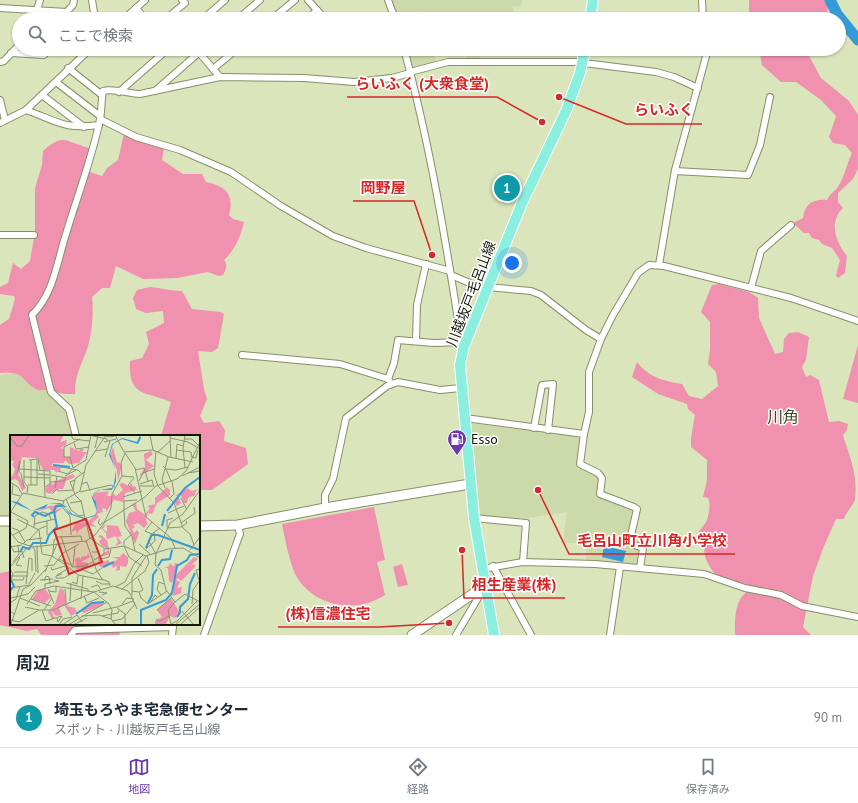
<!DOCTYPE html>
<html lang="ja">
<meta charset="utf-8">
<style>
body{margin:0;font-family:"PT Sans","Noto Sans JP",sans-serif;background:#f6f6f7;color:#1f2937}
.you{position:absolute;left:512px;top:263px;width:14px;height:14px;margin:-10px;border:3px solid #fff;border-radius:50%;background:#1a73e8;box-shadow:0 0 0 6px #1a73e833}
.badge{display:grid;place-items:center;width:26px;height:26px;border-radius:50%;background:#6d37ae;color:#fff;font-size:13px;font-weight:700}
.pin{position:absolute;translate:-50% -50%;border:2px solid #fff;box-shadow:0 1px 4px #0006}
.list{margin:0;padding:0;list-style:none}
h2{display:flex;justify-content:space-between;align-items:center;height:52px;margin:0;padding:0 16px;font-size:17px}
h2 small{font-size:13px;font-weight:400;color:#747a83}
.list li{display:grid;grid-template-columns:26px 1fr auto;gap:12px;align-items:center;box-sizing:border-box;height:60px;padding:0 16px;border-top:1px solid #e0e1e3}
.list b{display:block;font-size:15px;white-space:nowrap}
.list p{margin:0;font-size:13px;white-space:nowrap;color:#747a83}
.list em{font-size:13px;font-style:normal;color:#747a83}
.icon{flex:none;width:22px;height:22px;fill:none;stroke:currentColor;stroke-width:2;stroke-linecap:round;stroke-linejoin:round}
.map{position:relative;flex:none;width:858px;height:635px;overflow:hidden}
.search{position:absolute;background:#fff;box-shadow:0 1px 3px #0004;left:12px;right:12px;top:12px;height:44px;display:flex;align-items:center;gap:10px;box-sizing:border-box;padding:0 14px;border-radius:22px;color:#747a83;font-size:15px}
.sheet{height:112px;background:#fff}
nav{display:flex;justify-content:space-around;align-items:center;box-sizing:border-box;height:56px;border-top:1px solid #e0e1e3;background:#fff;font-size:11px;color:#747a83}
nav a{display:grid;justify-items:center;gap:2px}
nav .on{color:#6d37ae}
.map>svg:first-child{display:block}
.built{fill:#ccd9aa}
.green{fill:#ef91af}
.water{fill:#359ad8}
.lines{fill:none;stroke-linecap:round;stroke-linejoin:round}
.river{stroke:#359ad8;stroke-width:11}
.street-casing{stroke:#858f69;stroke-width:8}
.secondary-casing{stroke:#858f69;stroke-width:11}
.primary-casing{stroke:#fff;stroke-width:12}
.street{stroke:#fff;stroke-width:6}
.secondary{stroke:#fff;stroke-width:9}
.primary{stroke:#8befe0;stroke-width:10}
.labels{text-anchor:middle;stroke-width:3;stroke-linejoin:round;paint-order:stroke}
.street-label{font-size:14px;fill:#141809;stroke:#fff}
.poi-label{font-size:14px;fill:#141809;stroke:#fff;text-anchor:start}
.quarter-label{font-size:16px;fill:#3e4623;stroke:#fff}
.inset-river{fill:none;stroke:#359ad8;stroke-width:2}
.inset-road{fill:none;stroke:#8b9374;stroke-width:1}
.view{fill:#d62828;fill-opacity:0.15;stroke:#d62828;stroke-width:2}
.inset-edge{fill:none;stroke:#141809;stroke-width:2}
.leader{fill:none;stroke:#d62828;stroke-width:1.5}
.callout-dot{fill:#d62828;stroke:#fff;stroke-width:1.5}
.callout-label{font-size:15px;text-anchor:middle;font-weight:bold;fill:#d62828;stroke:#fff;stroke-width:3;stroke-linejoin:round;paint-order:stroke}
</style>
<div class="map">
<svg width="858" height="635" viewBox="0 0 858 635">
<rect width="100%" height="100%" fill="#dae5bc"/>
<g class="built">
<path d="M392 0H522L521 7 512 6 516 19H423L421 11 398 17Z"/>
<path d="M406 49H433L436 63 413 69 411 68Z"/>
<rect x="467" y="49" width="13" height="11"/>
<path d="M19 373 22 374 33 384 49 391 66 409 74 436H11V517H0V375Z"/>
<path d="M470 423 579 437 581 441 577 466 592 471 600 478 597 495 634 511 627 539 630 547 639 549 640 552 638 565 586 562 587 543H563L567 512 528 518 480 516Z"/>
</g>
<g class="green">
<path d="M749 0H827L828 19H749Z"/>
<path d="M759 49H813L808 54 821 78 849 101 858 115V169L853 179 838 193V202L843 208C828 223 836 242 847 256L845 273 838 278 836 275 840 260 832 248 822 244 819 240 812 238 809 233H804L793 223 803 218C804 204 814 198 827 200 830 193 836 191 839 185 845 175 847 163 852 153L845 145 833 143 829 137 836 116 821 100 796 82H781L762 65Z"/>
<path d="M124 134 135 140 164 148 162 160 183 174H202L206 182C225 186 235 194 229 215L233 219 244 222C240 238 236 248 224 260 228 265 226 269 223 275L219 276 208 272 177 278 143 279 116 266 110 288H102L92 297C94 310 92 336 87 349 81 366 75 374 75 394 62 394 62 394 50 390 46 389 42 391 38 390 19 381 28 371 0 373V325L9 319 15 299 14 296 0 294V287L8 283 13 263 21 269 30 261 35 232V188L42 165 43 151C64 132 66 142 89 148L93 159 90 172 102 176 107 168 118 160Z"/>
<path d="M719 284 749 292 758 298 759 318 775 354 783 352 784 339 789 333 798 332 809 337 806 360 802 367 806 377 810 375 819 380 829 422 839 421 848 424 847 430 843 435C850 458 858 474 855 500 852 507 846 512 844 519H836L824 546 813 576 803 627 811 635H735C735 620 734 600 748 591V585L744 583 727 586C715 575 701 560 705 544L696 536C699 530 703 527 706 522 709 516 711 503 708 498L703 497 707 480V460L691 447V438L695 415 688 409 687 404 658 394 632 377 637 362C648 377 664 381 682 384L689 396 702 399 718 386 716 372 708 364 710 349V322L701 312 712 285Z"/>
<path d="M150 287C162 288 171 291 182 291L192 309 220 312 224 314 218 348 212 352 198 351 204 389 207 399 200 416 204 423 219 421 225 430 224 441 246 448 248 464 212 490H199V436H161L171 402C145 391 128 397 130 361L142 358 149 344 146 332 164 323 163 311 146 313 136 309 133 298 137 290Z"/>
<path d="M858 345V403L843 399Z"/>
<path d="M374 507 385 560 377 562 385 595C380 598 374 601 368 603 339 612 304 598 293 569 288 555 285 539 282 524Z"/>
<path d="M402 564 408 585 398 587 393 567Z"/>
<path d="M11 571V624H117L120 635H41L37 629 27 631 0 625V573Z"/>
</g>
<path class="water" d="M604 546 626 551 623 562 602 557Z"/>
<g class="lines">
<path class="river" d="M830 0 837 14 858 40"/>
<defs>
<g id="street">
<path d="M92 0 95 19"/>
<path d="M308 0 325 19"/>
<path d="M388 0 395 19"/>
<path d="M702 0 703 19"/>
<path d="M0 8 67 12"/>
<path d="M136 8 145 19"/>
<path d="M34 19 40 0"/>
<path d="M60 19 73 5 74 0"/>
<path d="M124 19 145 0"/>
<path d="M166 19 185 3 182 0"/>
<path d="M203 19 225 0"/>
<path d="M238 19 260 0"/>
<path d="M272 19 295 0"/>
<path d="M308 19 317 10"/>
<path d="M379 19 394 14"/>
<path d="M196 49 220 77"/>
<path d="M404 49C430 144 446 242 461 339L464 346"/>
<path d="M11 53 44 55 49 49"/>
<path d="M0 62 4 61 19 45"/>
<path d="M68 68 102 95"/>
<path d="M213 69 237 49"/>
<path d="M410 72 448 62H576L656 72 674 77 698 88"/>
<path d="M56 82 100 116"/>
<path d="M155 91 203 49"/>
<path d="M119 92 168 49"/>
<path d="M42 95 84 127"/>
<path d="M0 100 5 120"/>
<path d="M26 110C57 121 64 130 99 125"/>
<path d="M100 119 136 137 180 150 231 172 281 206 333 236 366 248 450 271"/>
<path d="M0 123 26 110 90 49"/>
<path d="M675 171 748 175 760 145 770 97"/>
<path d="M0 235H34"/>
<path d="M659 265 675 170 708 49"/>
<path d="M451 275 486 290"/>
<path d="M487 287 531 291 541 295 586 330 601 339"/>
<path d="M751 288 761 251 791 225"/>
<path d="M416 341 417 305 426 264"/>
<path d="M242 355 340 364 388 379 392 384"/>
<path d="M388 379 394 363 398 340 434 343 462 342"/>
<path d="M465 418 584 434 589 412V372L601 339 613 315 638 273 649 265 664 266 791 298 858 321"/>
<path d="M534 428 542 385 553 384 548 430"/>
<path d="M584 434 580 464 598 473 602 478 600 494 634 507 637 509 630 540 632 544 643 548 640 568"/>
<path d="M76 436 69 409 51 392 32 315C54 294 57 261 66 234 77 197 91 161 99 124 102 113 101 101 103 91 114 88 129 94 140 94L220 77 304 78 354 82 392 78 410 73"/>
<path d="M325 508V495L333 479 346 418 387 386 398 382 440 390 461 388"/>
<path d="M474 518 526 523 523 562"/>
<path d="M493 566 531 635"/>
<path d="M482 569 523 562 595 564 704 574 745 588 781 595 802 606 858 617"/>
<path d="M71 635 75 630 173 627 172 635"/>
<path d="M204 635 238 539 240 534 238 525"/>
<path d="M456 635 484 588"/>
<path d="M610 635 620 567"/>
</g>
<g id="secondary">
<path d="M0 521H11"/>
<path d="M199 526 238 525 325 508 470 484"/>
<path d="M412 635 486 585"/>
</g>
<g id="primary">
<path d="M590 19 593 0"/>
<path d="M494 635 474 518 460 365 464 346 522 203 566 111 580 73 585 49"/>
</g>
</defs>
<use href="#street" class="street-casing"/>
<use href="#secondary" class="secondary-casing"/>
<use href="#primary" class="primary-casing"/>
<use href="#street" class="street"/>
<use href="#secondary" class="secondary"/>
<use href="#primary" class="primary"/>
</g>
<defs>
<symbol id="fuel-pin" viewBox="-11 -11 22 30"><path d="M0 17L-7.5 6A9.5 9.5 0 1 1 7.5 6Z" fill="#6d37ae" stroke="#fff"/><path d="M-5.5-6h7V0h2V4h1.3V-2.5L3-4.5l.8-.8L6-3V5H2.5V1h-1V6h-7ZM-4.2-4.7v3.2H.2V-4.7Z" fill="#fff"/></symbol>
</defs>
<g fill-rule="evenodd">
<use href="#fuel-pin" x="446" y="428" width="22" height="30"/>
</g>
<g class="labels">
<g class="street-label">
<text transform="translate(471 294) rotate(-69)" y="5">川越坂戸毛呂山線</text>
</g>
<g class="poi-label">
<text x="471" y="444">Esso</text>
</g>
<g class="quarter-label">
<text x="783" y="423">川角</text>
</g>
</g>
<g transform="translate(10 435)">
<rect width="190" height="190" fill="#dae5bc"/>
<path d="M0 0H54L50 7 57 5 56 10 50 13 54 14V22H60V12L69 16 70 14H74L72 17H77L69 28 59 29 55 25 54 28H43L41 31H52L49 38 48 35 47 38 44 35H33L27 23 12 22 8 39 16 53 12 56 8 46 5 44 0 46V38L2 42 5 34 2 30 4 26 0 25ZM103 12 107 28 109 27 112 30 108 46 107 35 100 20ZM141 16 143 19 136 25 144 31 129 42 135 32 134 19ZM63 39 65 42 56 46 53 54H47L40 59 36 57 35 54 41 48 44 50V47ZM113 48 120 52V48L123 50 122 52 125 51 127 55 115 58 114 67 104 65 96 77V74L92 73 93 77 87 79 89 82 82 88 86 92 77 90 68 96 67 100 66 95 61 97 66 88 77 87 86 80 87 71 82 62 84 58 99 56 97 61H102L103 58 106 61 113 55 109 49ZM157 52 160 55V60L147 68 142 79 138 78 136 85 138 88 134 93 128 88 123 90 125 92 122 94 124 98 127 95 129 98 125 109 116 86 119 78 126 76 122 70 126 68 127 74 135 80 140 73 137 71 145 69V63ZM177 53 182 56 189 54 185 57V60L178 63 177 68H174L171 60 168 61 171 68 167 71 164 67 168 61H165ZM52 70 46 74 45 75 52 73 45 79 39 73 22 78 39 71ZM96 89 93 94 97 97V90L108 91 112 101 107 102 112 108 105 111 108 107 106 101 97 104 96 98 91 93ZM91 100 97 105 100 119 91 122V128L98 125 101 129 93 133 89 131 88 122 98 115 90 109 89 106 92 104 88 101ZM78 118 80 122 71 127 78 128V133L66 134 65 124 69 122 71 125V122L77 121ZM113 118 118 122V128L116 132 110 131V135L106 136 107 131 103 133 101 129 108 124 102 122H110ZM184 122 188 124 180 131 185 129V132L171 146 168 143 166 145 170 147 167 153 172 152 171 158 163 161 165 141ZM160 128 164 132 165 128 169 129 162 148 159 146 158 133H154L159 131ZM50 153 54 155 56 169 59 167 57 171 65 173 67 177 61 181 54 170 49 173 52 180 46 181 41 175 44 182H47L42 184 38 177 45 169ZM35 154 41 162 35 168 22 164 28 155ZM161 163 170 178 165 183 160 181 156 189 158 190H145V186L152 182 147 175ZM92 167 93 170 74 178 71 176 82 168Z" fill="#ef91af"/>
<path d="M130 0 131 3 128 9 112 4 103 9 100 19 106 35V47L102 55H89L81 60 86 67 87 75 86 80 85 81 74 84 59 79 57 76 52 70 45 69H38L35 73 22 76 0 66 8 67 22 76 38 69 50 68 57 72H54L61 79 58 73 62 79 75 83 85 80 87 76 81 60 90 55 102 53 104 49 106 35 99 20 102 9 112 3 127 7Z" fill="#359ad8"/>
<path class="inset-river" d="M43 30 60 32M157 76 175 53 190 42M24 82 22 80 25 77 35 81 43 77M152 91 155 79M141 100H148L190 115M136 113 142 99M10 117 13 112 19 114 23 108H36L39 100 47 92 44 76 46 71H53M148 131 152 125 160 124 162 115M93 132 104 127M0 156 4 151 1 145M138 168 142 160 143 140 147 134M66 179 82 168 94 167M167 182 170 178V172L178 164 180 149 185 138M131 190V175L156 165 162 158 167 131 177 125 180 120 190 119"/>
<path class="inset-road" d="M61 0 63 4 80 6M92 0 100 2 108 0M105 0 114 17 143 15 159 22 183 27M140 0 143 15M160 0 161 23M83 1 97 4V6M0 2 7 11H12L19 0M160 3 178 7 190 14M70 4 54 12V22H60L63 33 76 25 81 0M175 4H182L188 10M94 7 106 4M64 8 66 14 79 12M85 13 88 0M166 15 181 17 182 23M85 16 97 14M146 16 144 39 148 51 164 68 173 93 180 99 184 110M148 17 160 6M115 18 125 33 136 82 161 103 165 113M95 22 100 6M182 22 186 23 188 15M166 23 167 9 173 11M14 25V47L18 52 17 58M19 25 28 24 30 35M10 26 9 36 11 39M153 31 156 34 166 35 178 32M51 32 68 35 71 38M175 33 173 13 175 0M10 34 40 36V49L35 52M156 34 161 46M34 35 35 63M125 35 134 33 138 46M48 36 58 39 62 34M178 38 190 36M7 39 10 26M11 39 14 52M28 39 40 40M55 41 66 35M112 41 111 28 115 18M172 41 190 32M14 42 40 43M124 43 118 50 125 58M129 46 133 38 144 34M0 47 8 52 12 59M40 47 54 46 56 43 41 40M3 49 2 59 10 61M72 49 77 47 80 56M130 49 142 45 144 52M18 50H27V25M21 50V25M130 51H143M45 53 47 41M155 53 152 45 158 22M63 54 65 44 74 37M70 57 101 50 105 52M42 59 47 54 48 56 63 55M65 59 60 47 65 45M65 60 71 66 80 104M113 62 132 56M171 63 177 75M56 64 61 75 69 81 74 80M159 64 164 59 162 46M54 66 52 72 60 81 61 100M60 68 72 66M114 75V66L127 65M114 76 115 91 122 101 125 116M1 77 18 86 16 93 3 100M0 78 13 58 53 66 70 56 76 30 96 0M158 78 174 71M7 84 29 95 32 119 42 121 57 131M90 84 88 87 90 90 95 86 101 73 102 59 112 41 124 42M142 87 135 96 142 99 150 93M171 88 185 78 184 72M24 89 45 84M24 92 25 81 32 77 39 79 41 85M157 92V85L163 83M2 93 8 95 15 107M157 93 171 92 177 88 176 86M0 97 8 107 23 112 76 106 85 100 95 87 135 62 146 51 167 44 176 36 190 7M37 100V86M51 101 56 116M80 103 95 114 114 111 136 121 158 114 173 113 190 123M20 104 29 94 36 91M138 105 146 119M76 106 86 134 92 144 99 147 100 151M0 109 4 117 12 116 14 123M13 109 17 105 32 103M129 109 141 120M114 110V106L121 100M114 111 119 122 132 131M0 112 12 110M23 112 25 115 26 137M27 112 28 138M136 114 145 106 144 97M180 115 190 102M56 116 62 132 75 131 84 126M82 117H88L91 124 99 122 101 114M43 119 44 105 48 102 71 101 72 107M10 122 6 130 12 131M19 123 22 124V136M49 124 61 130M84 125 94 119V114M3 127 9 119 8 110M34 131 44 130 53 118 69 109M57 131 68 140 93 145M63 131 65 111M0 132 18 112M41 132 42 135 55 131M4 137H18M35 137 47 109M66 137 73 135 83 139 92 133M52 139 46 141V143H54L65 136M47 140 59 133M0 141H18M128 143 133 155 129 157M1 145H13L14 142M30 145 43 144M189 145 186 135 190 134M34 146 36 141 39 142 40 149M86 146 92 149H100M62 147 67 149 68 141M56 148 78 154V157M0 149 3 139 0 134M16 149 19 123M19 149 25 138M21 150 36 134M81 152 88 150 91 155M105 152 115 147 124 129 133 120M0 153 20 150M35 154V149L49 146 44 145M38 154 44 169M55 154 56 168M112 154 135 136 139 127 137 121M39 156 46 157V151M122 156 129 157 131 163M84 157 99 169 102 175 101 184 106 190M89 157 97 158 92 160M122 160V143L136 121M151 160 147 154 149 147 154 149M74 161 77 168 89 163M121 161 127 174M10 163 30 171M131 163 138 169 157 156M21 164 41 171M71 164 73 141M0 166 1 163 18 159 25 152M60 166 61 148M165 167 175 159 190 167M140 168 145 160 148 163M17 169 26 156 44 151 84 157 103 151 118 156 122 162M112 169 117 163 124 164M182 169 183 155 190 145M15 172 29 175M107 172 123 166 125 169M32 175 36 186 52 181 48 187 47 183M34 175 42 163M147 175 161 163M172 176 184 190M83 178 106 172 115 179V190M4 179 0 176 1 167 6 164 10 151M72 181 89 180 101 184M92 181 108 178 109 175M146 184 150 186 159 181M0 185 9 187 29 175H43L84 157M102 186 112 184 125 169M1 189 13 154 21 150M161 189 167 186 188 165M49 190 53 184 62 182M52 190 67 180 72 187M58 190 97 167M63 190 77 183M161 190 158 175 165 167 156 155 151 135 145 130 146 119 160 88 173 79 190 55M165 190 190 169M170 190 190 172"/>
<path class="view" d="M76 84 92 127 59 139 44 95Z"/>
<rect width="190" height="190" class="inset-edge"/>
</g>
<path class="leader" d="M542 122L497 97H347M559 97L626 124H702M432 255L414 201H353M538 490L569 554H735M462 550L464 598H565M449 623L379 627H278"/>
<g class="callout-dot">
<circle cx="542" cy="122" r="4"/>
<circle cx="559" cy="97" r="4"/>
<circle cx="432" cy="255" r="4"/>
<circle cx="538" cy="490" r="4"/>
<circle cx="462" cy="550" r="4"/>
<circle cx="449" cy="623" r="4"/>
</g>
<g class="callout-label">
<text x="422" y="89">らいふく (大衆食堂)</text>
<text x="664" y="115">らいふく</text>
<text x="383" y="193">岡野屋</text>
<text x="652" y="546">毛呂山町立川角小学校</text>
<text x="514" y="590">相生産業(株)</text>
<text x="328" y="619">(株)信濃住宅</text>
</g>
</svg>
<div class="you"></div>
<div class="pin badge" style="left:507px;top:188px;background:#0f9aa8">1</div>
<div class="search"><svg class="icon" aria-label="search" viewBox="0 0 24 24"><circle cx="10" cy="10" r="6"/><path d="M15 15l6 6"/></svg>ここで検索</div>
</div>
<section class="sheet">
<h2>周辺<small></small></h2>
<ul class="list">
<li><span class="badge" style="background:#0f9aa8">1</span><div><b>埼玉もろやま宅急便センター</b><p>スポット · 川越坂戸毛呂山線</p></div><em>90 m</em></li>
</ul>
</section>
<nav>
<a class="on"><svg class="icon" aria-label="map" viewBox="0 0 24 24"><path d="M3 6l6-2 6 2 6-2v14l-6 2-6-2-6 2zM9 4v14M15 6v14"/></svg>地図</a>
<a><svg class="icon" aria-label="directions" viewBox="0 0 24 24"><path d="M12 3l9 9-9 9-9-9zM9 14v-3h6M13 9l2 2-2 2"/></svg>経路</a>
<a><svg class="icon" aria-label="saved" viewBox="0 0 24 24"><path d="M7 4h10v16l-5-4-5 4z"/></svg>保存済み</a>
</nav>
